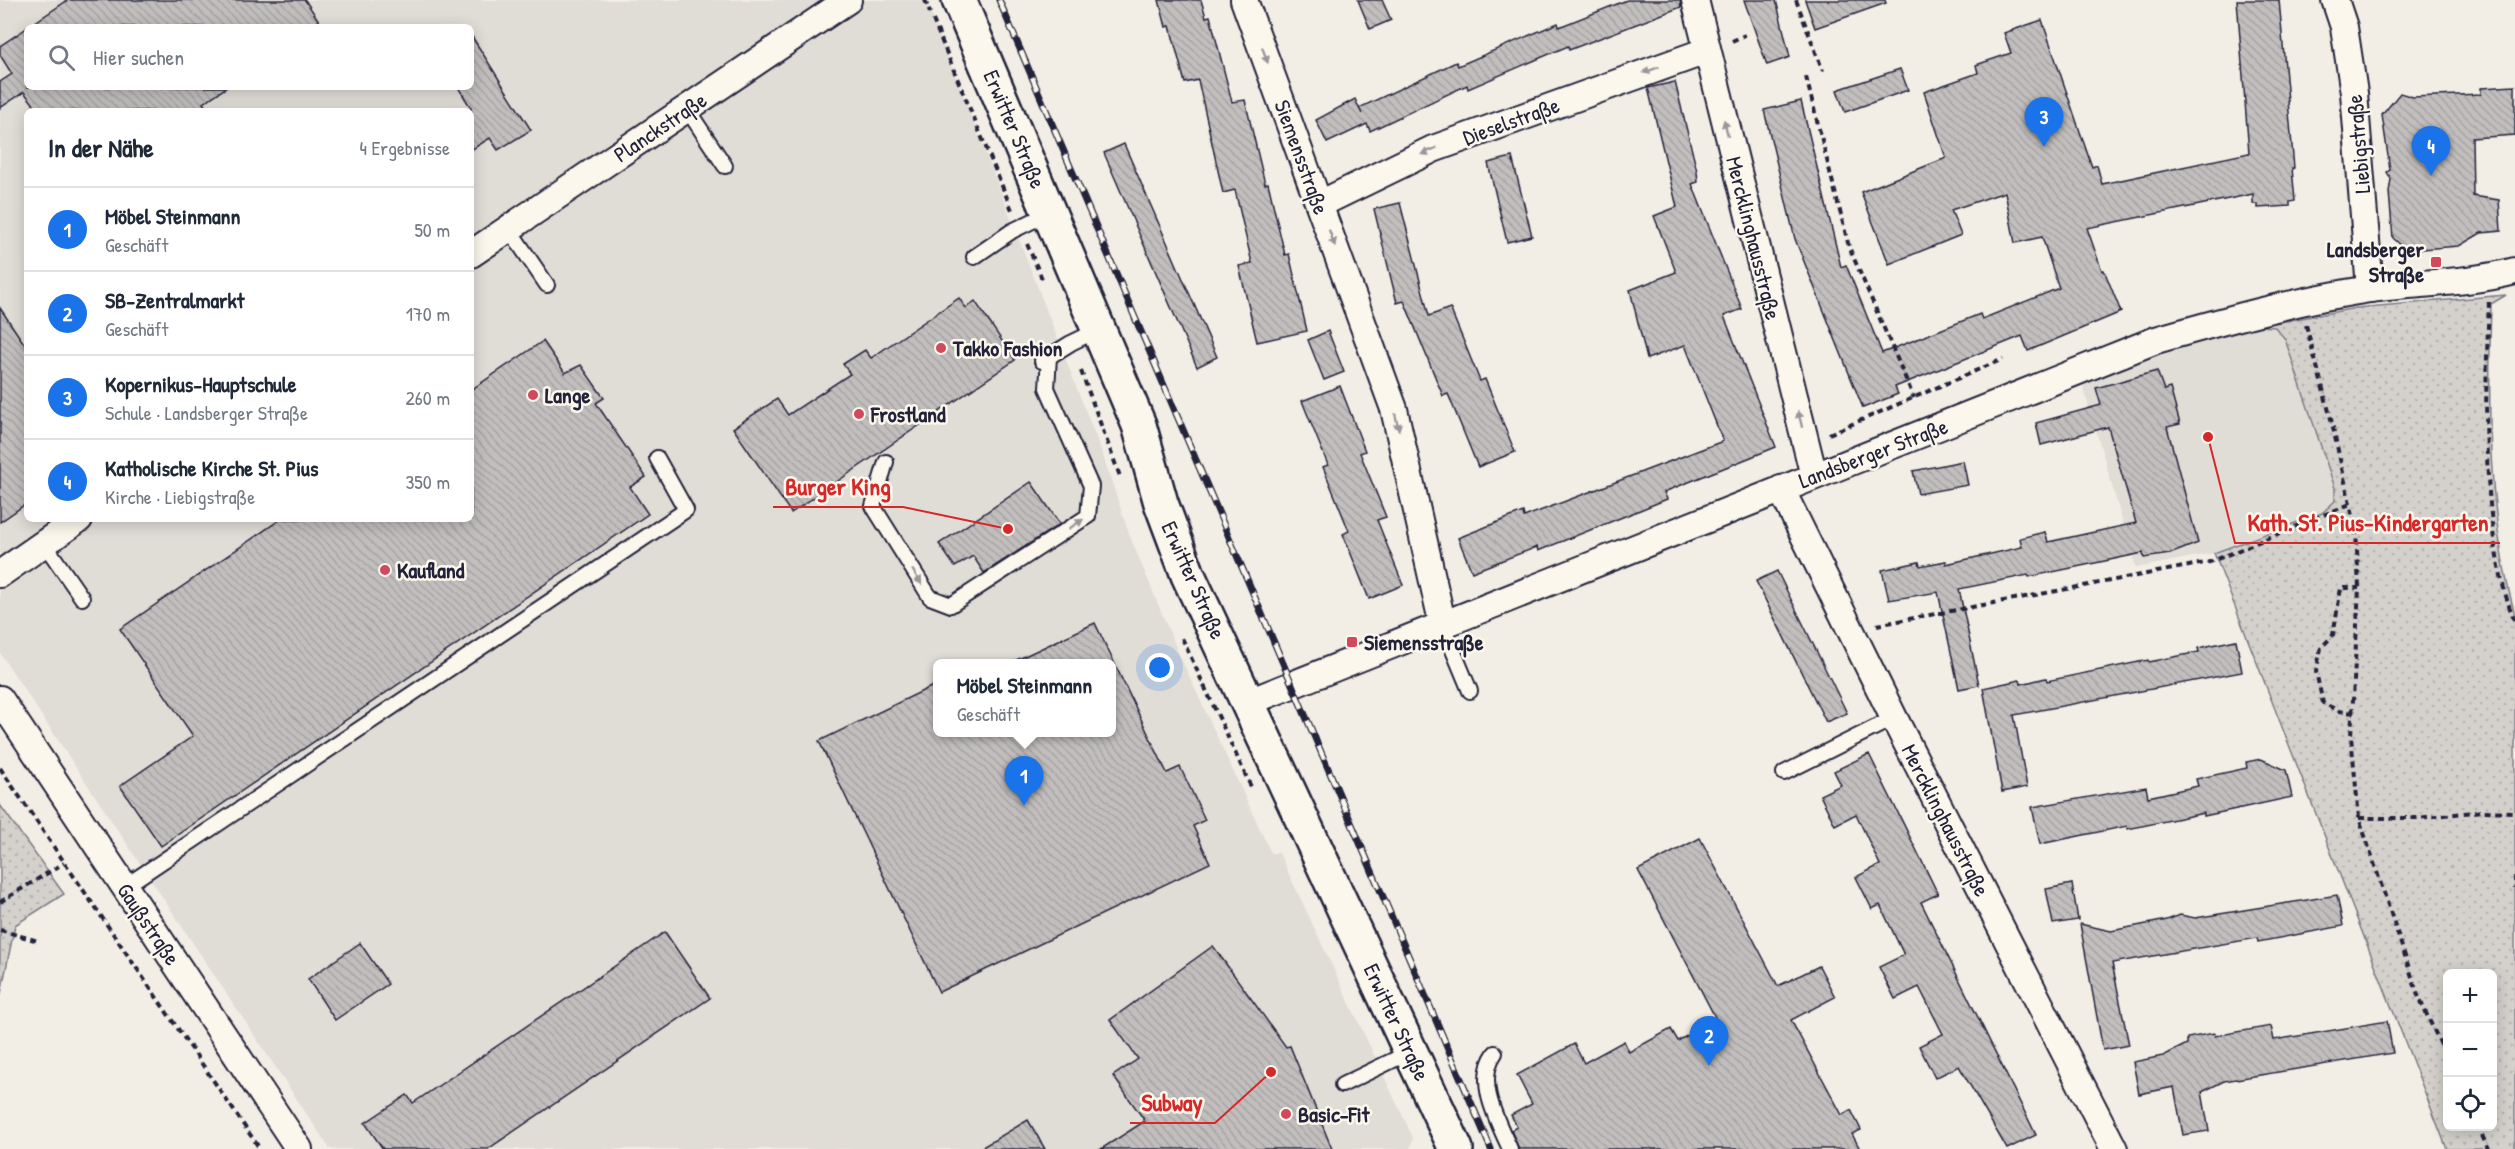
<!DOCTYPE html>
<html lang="de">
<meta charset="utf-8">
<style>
body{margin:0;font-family:"Patrick Hand",sans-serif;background:#f2f2f3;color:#1f2937}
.controls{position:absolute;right:18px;bottom:18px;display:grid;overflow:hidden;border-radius:9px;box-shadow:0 3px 15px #0003}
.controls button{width:54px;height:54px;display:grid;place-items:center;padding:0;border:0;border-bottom:2px solid #e0e1e3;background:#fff;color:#1f2937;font:30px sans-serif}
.you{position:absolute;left:1160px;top:668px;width:21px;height:21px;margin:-15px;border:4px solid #fff;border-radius:50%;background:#1a73e8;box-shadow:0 0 0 9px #1a73e833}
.badge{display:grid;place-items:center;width:39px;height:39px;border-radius:50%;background:#1a73e8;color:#fff;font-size:20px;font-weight:700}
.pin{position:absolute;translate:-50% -50px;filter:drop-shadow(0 2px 3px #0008)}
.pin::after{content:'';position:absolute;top:32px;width:21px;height:18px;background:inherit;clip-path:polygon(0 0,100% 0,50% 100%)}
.popup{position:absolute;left:933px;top:659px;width:183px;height:78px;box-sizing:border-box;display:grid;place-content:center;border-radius:9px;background:#fff;filter:drop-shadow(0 2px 4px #0005);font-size:20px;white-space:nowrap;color:#747a83}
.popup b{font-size:22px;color:#1f2937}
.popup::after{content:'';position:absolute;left:50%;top:100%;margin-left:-12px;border:12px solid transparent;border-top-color:#fff}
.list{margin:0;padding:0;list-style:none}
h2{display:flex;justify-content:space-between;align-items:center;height:78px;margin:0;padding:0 24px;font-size:26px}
h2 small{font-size:20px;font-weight:400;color:#747a83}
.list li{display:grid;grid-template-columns:39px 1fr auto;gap:18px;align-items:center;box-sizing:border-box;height:84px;padding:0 24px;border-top:2px solid #e0e1e3}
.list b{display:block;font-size:22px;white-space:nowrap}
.list p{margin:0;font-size:20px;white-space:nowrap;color:#747a83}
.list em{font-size:20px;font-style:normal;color:#747a83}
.icon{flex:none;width:33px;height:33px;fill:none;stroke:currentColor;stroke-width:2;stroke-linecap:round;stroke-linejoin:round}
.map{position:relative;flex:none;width:2515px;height:1149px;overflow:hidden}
.search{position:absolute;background:#fff;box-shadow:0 3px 15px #0003;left:24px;top:24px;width:450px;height:66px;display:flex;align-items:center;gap:15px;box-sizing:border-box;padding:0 21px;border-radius:9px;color:#747a83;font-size:22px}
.panel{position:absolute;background:#fff;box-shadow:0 3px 15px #0003;left:24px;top:108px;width:450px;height:414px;border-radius:9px}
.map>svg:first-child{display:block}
.built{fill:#e0dcd6;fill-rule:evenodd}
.park{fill:url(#park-dots);stroke:#7b7a84;stroke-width:1.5;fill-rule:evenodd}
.building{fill:url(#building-back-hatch);stroke:#22223b;stroke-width:1.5}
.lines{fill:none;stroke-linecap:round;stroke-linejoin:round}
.lane-casing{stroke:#22223b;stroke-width:18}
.street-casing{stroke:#22223b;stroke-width:30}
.secondary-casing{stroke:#22223b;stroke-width:38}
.path{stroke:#22223b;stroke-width:4;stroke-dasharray:6 4.5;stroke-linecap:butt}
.lane{stroke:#fbf7ec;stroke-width:14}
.street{stroke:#fbf7ec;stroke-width:26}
.secondary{stroke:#fbf7ec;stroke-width:33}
.rail-casing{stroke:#22223b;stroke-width:7}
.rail{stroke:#fbf7ec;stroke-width:4.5;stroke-dasharray:14;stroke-linecap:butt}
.oneway{fill:#99979c}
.poi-dot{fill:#d1495b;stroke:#fbf7ec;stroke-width:2}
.labels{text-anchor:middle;stroke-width:5;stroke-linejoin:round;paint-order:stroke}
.street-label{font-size:22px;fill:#22223b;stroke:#fbf7ec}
.poi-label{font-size:22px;font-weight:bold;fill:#22223b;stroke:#fbf7ec;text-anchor:start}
.leader{fill:none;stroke:#d62828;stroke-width:2}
.callout-dot{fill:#d62828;stroke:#fbf7ec;stroke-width:2}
.callout-label{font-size:24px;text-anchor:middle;font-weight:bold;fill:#d62828;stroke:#fbf7ec;stroke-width:5;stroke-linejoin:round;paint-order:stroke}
</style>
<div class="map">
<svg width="2515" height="1149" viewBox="0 0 2515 1149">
<defs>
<pattern id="park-dots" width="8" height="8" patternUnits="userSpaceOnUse" patternTransform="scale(1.5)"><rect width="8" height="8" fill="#d4d1cc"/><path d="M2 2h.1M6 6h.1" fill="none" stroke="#b6b3b0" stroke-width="1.8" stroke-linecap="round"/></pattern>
<pattern id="building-back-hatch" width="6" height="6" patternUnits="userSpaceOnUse" patternTransform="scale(1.5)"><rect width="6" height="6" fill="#c2bebe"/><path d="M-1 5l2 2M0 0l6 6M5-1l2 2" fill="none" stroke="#a6a3a4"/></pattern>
</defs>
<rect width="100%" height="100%" fill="#f2eee5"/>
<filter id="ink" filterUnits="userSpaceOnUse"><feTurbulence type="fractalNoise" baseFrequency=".0167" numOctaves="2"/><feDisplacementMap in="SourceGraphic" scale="12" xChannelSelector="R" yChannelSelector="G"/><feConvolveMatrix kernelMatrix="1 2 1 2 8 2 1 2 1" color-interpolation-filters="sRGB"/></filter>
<g filter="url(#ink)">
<g class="built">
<path d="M0 0H926L1102 453 1129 534 1177 650 1271 853H1279L1413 1138 1410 1149H330L0 653ZM27 27H471V87H27ZM27 111H471V519H27ZM937 664H1111V732H937Z"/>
<path d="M2259 326 2275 327 2285 339 2335 488V502L2322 513 2214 553 2136 568 2083 386 2154 357Z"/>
</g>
<g class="park">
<path d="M2506 295 2491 304C2488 407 2487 514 2515 615V1149H2447L2214 553 2322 513 2335 501V488L2285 339 2275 327 2259 326 2356 308ZM2448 974H2492V1126H2448Z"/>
<path d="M0 805 64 894 15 925 0 998Z"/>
</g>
<g class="building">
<path d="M68 0H305L323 27H28Z"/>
<path d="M1159 0H1201L1206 17 1210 16 1232 102 1245 100 1265 184 1268 183 1285 255 1289 254 1307 331 1257 342 1239 266 1252 263 1235 190 1223 193 1198 80 1185 83 1170 26 1166 27Z"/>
<path d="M1358 0H1382L1391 20 1370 29Z"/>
<path d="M1627 0H1680L1681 7 1569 50 1568 46 1468 89 1467 85 1370 131 1367 124 1327 143 1316 120 1355 99 1362 114 1359 108 1456 62 1458 66 1558 23 1559 27Z"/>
<path d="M1744 0H1776L1790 57 1767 65Z"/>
<path d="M1805 0H1885L1886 3 1815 28Z"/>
<path d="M2237 0H2279L2294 168H2292L2295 201 2290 202V206L2258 208V204H2253V194L2087 228 2102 271 2104 270 2121 312 2028 351 2022 336 1895 387 1898 394 1863 408 1795 239 1764 110 1801 101 1841 267 1846 265 1882 353 1980 314 1982 319 2059 288 2042 237 2015 243 2005 192 1951 210 1961 235 1889 264 1861 192 1946 158 1924 92 1978 73 1976 65 2011 53 2004 33 2042 20 2092 167 2097 165 2102 184 2249 153Z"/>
<path d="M27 28V87H227L203 103 209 111H39L24 92 0 108V82L12 74 0 55V46Z"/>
<path d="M471 35 531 130 498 150 490 138 471 150V108L458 87H471Z"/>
<path d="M1900 69 1908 90 1845 112 1837 90Z"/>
<path d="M1675 82 1697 171 1698 182 1692 184 1742 309 1724 316 1776 447 1664 492 1667 499 1640 510 1538 551 1537 547 1472 572 1458 538 1523 512 1524 517 1723 441 1685 345 1647 359 1630 290 1676 272 1654 216 1677 207 1648 88Z"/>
<path d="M2515 86V135L2472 138 2473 196 2499 200 2501 231 2481 233 2459 246 2422 249 2411 254 2393 238 2389 192 2391 179 2387 172 2390 170 2382 115 2400 93 2413 97 2481 94V88Z"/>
<path d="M1124 144 1217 357 1197 367 1104 153Z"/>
<path d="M1512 157 1532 236 1507 242 1488 163Z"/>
<path d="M1400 203 1429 316 1450 308 1480 381 1485 379 1515 452 1478 467 1448 394 1443 396 1404 301 1397 303 1374 209Z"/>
<path d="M959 298 966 308 975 301 1015 360 791 513 733 428 777 399 788 415 850 374 843 364 865 350 871 358Z"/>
<path d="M0 308 27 348V503L0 522Z"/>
<path d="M1328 331 1344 372 1324 380 1308 340Z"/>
<path d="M543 341 565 373 581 365 604 398 596 403 646 477 630 487 648 514 161 846 120 786 193 736 120 629 281 519H471V390Z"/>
<path d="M2157 371 2164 390 2170 388 2180 424 2167 427 2198 543 2170 554 2144 558 2143 553 2029 577 2028 575 1959 589 1979 685 1959 689 1938 592 1889 600 1882 570 1919 562 1920 566 1946 561V564L2022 547 2020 538 2045 532 2048 542 2136 523 2108 427 2041 445 2036 423 2101 405 2096 388Z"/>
<path d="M1340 386 1365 451 1360 453 1386 517 1377 520 1403 585 1369 599 1343 534 1349 531 1323 467 1328 465 1302 401Z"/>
<path d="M1963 461 1968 485 1918 494 1913 471Z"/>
<path d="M1031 482 1060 524 984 573 973 556 955 567 939 544Z"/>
<path d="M1777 571 1847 713 1826 722 1756 581Z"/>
<path d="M1095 623 1167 773 1180 767 1192 792 1205 820 1193 826 1210 863 939 992 819 741 937 684V732H1111V663H1010Z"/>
<path d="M2236 640 2242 672 2014 715 2027 787 2002 792 1983 688 2020 680 2021 684 2046 678 2047 681 2148 660 2149 662 2199 652 2198 648Z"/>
<path d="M1869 754 1938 894 1921 902 2036 1135 2007 1149 1959 1066 1935 1078 1919 1046 1943 1034 1919 987 1895 999 1879 967 1904 955 1880 905 1872 909 1856 877 1880 865 1856 814 1835 825 1820 795 1841 785 1834 771Z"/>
<path d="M2261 759 2286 770 2292 797 2204 816V813L2128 829 2127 826 2040 844 2032 807 2146 787 2148 797 2198 786 2196 779 2247 768 2246 762Z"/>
<path d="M1700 838 1778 986 1819 966 1835 997 1791 1020 1842 1115 1851 1110 1861 1130 1852 1134 1860 1149H1519L1511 1130 1517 1127 1511 1115 1532 1104 1517 1075 1574 1044 1584 1063 1624 1041 1629 1052 1671 1029 1678 1041 1716 1019 1638 870Z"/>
<path d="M2072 884 2078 920 2053 924 2046 889Z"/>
<path d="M2337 895 2343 926 2258 942 2257 938 2112 963 2129 1045 2103 1050 2080 924 2111 931 2167 920 2180 915 2195 918Z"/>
<path d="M665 932 710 998 488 1149H383L365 1123 407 1095 413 1103Z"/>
<path d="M360 943 388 984 335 1020 308 979Z"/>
<path d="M1213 946 1286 1047 1290 1046 1332 1149H1101L1145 1121 1113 1076 1138 1059 1110 1020Z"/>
<path d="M2387 1021 2393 1053 2224 1081 2202 1092 2209 1131 2183 1135 2174 1087 2139 1094 2133 1062 2163 1056 2187 1044V1038L2214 1033 2215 1036 2271 1026 2274 1040Z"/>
<path d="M1028 1120 1045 1149H979Z"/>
</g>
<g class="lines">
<defs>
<g id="lane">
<path d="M687 109 725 166"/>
<path d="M509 229 547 285"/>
<path d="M974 257 1012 231 1049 213"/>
<path d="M1042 361 1071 343 1098 330"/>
<path d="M886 462 873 506 930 597 951 605 1088 516 1091 486 1047 388 1049 357"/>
<path d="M44 543 82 598"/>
<path d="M1443 626 1470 691"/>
<path d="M1784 773 1894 718"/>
<path d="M124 887 686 510 657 458"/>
<path d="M1495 1053C1475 1081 1497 1120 1510 1149"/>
<path d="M1342 1085 1410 1052"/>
</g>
<g id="street">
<path d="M1244 0 1394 409 1443 626"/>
<path d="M1695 0 1814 476"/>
<path d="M2335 0 2344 27 2354 93 2370 289"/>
<path d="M1320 204 1433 149 1706 51"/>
<path d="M471 254 848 0"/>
<path d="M1781 489 1894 718 2114 1149"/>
<path d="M0 574 79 519"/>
<path d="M0 699 299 1149"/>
<path d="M1249 702 2156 340C2226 320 2298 300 2370 289 2419 282 2467 284 2515 271"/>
</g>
<path id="secondary" d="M959 0 1139 425 1161 503 1188 575 1456 1149"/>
</defs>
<use href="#lane" class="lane-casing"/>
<use href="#street" class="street-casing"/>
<use href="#secondary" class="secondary-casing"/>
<g class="path">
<path d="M925 0 930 13"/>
<path d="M1796 0 1823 71"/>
<path d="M933 20 1012 210"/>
<path d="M1732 41 1745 35"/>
<path d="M1806 77 1849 247 1914 398"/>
<path d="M1027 244 1043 281"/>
<path d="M2489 302C2485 394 2480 537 2515 622"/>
<path d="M2306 325 2331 419 2356 531 2359 588 2351 736 2359 818 2419 998 2448 1060"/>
<path d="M1081 371 1121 479"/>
<path d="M1829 434 2003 359"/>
<path d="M1877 625 2210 562 2350 504"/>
<path d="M1182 638 1252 789"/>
<path d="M2354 713 2339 711 2323 703 2316 672 2321 648 2333 635 2341 588H2359"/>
<path d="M0 768 260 1149"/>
<path d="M2359 818H2417L2483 811 2515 812"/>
<path d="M2515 876V888"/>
<path d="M0 902 64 863"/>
<path d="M0 930 38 941"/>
<path d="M2478 1126 2488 1149"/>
</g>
<use href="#lane" class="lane"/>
<use href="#street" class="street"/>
<use href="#secondary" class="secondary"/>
<defs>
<path id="rail" d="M999 0 1491 1149"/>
</defs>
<use href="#rail" class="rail-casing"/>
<use href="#rail" class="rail"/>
</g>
<defs><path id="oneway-solid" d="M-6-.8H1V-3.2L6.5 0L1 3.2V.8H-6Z" transform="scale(1.5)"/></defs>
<g class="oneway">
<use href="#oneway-solid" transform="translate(1265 55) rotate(70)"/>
<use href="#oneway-solid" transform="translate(1651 70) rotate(160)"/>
<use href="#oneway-solid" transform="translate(1726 128) rotate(-104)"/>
<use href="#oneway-solid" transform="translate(1429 151) rotate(156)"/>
<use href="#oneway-solid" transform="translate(1332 238) rotate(70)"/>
<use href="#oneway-solid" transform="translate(1800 419) rotate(-104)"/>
<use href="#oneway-solid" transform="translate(1397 422) rotate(77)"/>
<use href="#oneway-solid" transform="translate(1076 524) rotate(-33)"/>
<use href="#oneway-solid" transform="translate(917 577) rotate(58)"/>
</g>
</g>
<g class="poi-dot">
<rect x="2430" y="256" width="12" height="12" rx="3"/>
<circle cx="941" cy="348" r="6"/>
<circle cx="533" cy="395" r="6"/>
<circle cx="859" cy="414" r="6"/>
<circle cx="385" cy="570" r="6"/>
<rect x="1346" y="636" width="12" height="12" rx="3"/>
<circle cx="1286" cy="1114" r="6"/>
</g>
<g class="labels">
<g class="street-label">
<text transform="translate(1511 121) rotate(-20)" y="8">Dieselstraße</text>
<text transform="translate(660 127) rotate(-34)" y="8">Planckstraße</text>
<text transform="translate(1015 129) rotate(67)" y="8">Erwitter Straße</text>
<text transform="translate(2358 144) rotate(-95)" y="8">Liebigstraße</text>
<text transform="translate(1302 157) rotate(70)" y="8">Siemensstraße</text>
<text transform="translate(1754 238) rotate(76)" y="8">Mercklinghausstraße</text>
<text transform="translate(1873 453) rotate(-21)" y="8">Landsberger Straße</text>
<text transform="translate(1194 580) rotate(66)" y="8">Erwitter Straße</text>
<text transform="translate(1946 820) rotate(63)" y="8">Mercklinghausstraße</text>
<text transform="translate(149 924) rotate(56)" y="8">Gaußstraße</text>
<text transform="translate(1397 1022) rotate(65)" y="8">Erwitter Straße</text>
</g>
<g class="poi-label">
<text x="2424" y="257" text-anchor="end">Landsberger<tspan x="2424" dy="25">Straße</tspan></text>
<text x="953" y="356">Takko Fashion</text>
<text x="545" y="403">Lange</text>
<text x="871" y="422">Frostland</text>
<text x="397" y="578">Kaufland</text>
<text x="1364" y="650">Siemensstraße</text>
<text x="1298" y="1122">Basic-Fit</text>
</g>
</g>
<path class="leader" d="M1008 529L903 507H773M2208 437L2235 543H2500M1271 1072L1215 1123H1130"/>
<g class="callout-dot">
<circle cx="1008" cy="529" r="6"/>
<circle cx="2208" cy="437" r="6"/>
<circle cx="1271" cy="1072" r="6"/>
</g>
<g class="callout-label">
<text x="838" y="495">Burger King</text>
<text x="2368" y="531">Kath. St. Pius-Kindergarten</text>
<text x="1172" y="1111">Subway</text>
</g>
</svg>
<div class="controls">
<button>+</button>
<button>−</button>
<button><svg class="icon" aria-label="locate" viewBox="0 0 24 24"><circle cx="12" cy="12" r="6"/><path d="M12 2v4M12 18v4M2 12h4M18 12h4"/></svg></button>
</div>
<div class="you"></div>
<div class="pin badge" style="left:1024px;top:806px">1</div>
<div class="popup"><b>Möbel Steinmann</b>Geschäft</div>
<div class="pin badge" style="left:1709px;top:1066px">2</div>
<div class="pin badge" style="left:2044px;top:147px">3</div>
<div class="pin badge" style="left:2431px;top:176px">4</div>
<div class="search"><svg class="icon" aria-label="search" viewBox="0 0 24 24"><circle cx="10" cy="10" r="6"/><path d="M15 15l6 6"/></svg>Hier suchen</div>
<section class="panel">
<h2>In der Nähe<small>4 Ergebnisse</small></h2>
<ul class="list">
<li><span class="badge">1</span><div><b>Möbel Steinmann</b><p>Geschäft</p></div><em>50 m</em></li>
<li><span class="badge">2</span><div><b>SB-Zentralmarkt</b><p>Geschäft</p></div><em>170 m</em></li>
<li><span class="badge">3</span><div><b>Kopernikus-Hauptschule</b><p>Schule · Landsberger Straße</p></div><em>260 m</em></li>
<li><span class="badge">4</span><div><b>Katholische Kirche St. Pius</b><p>Kirche · Liebigstraße</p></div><em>350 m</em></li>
</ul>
</section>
</div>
